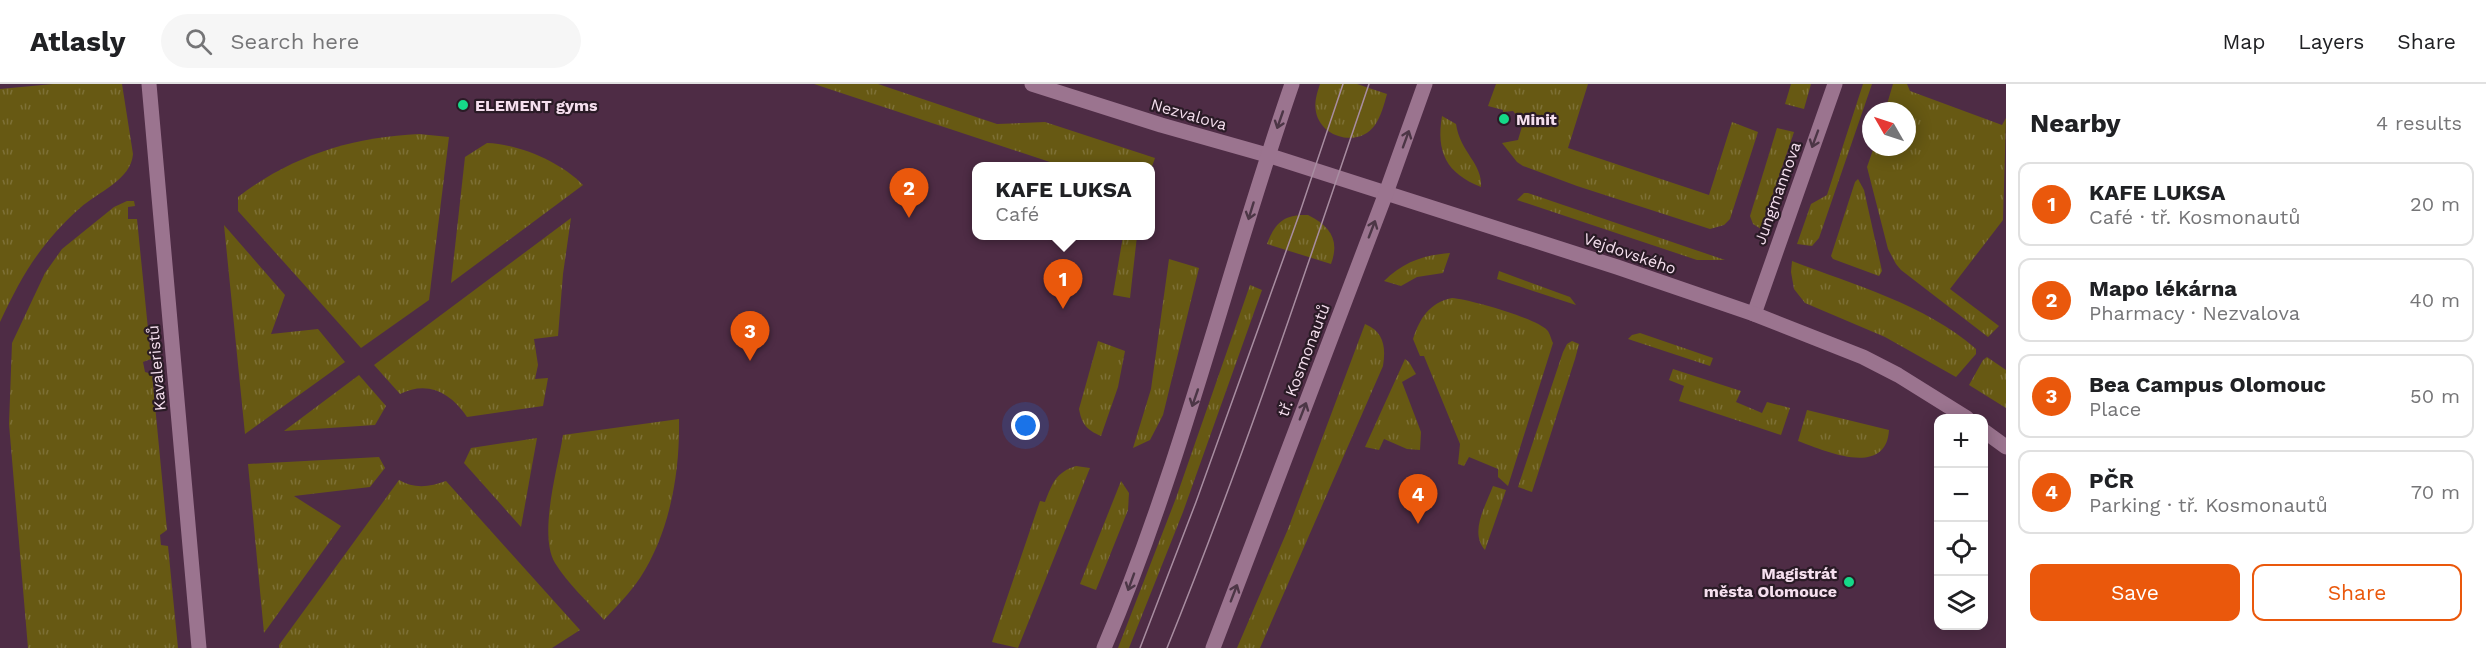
<!DOCTYPE html>
<meta charset="utf-8">
<style>
body{margin:0;font-family:"Work Sans",sans-serif;background:#f6f6f6;color:#202124}
.controls{position:absolute;right:18px;bottom:18px;display:grid;overflow:hidden;border-radius:12px;box-shadow:0 3px 15px #0003}
.controls button{width:54px;height:54px;display:grid;place-items:center;padding:0;border:0;border-bottom:2px solid #e0e0e0;background:#fff;color:#202124;font:30px sans-serif}
.compass{position:absolute;left:1862px;top:18px;width:54px;height:54px;border-radius:50%;background:#fff;box-shadow:0 3px 15px #0003;rotate:309deg}
.you{position:absolute;left:1026px;top:342px;width:21px;height:21px;margin:-15px;border:4px solid #fff;border-radius:50%;background:#1a73e8;box-shadow:0 0 0 9px #1a73e833}
.badge{display:grid;place-items:center;width:39px;height:39px;border-radius:50%;background:#ea580c;color:#fff;font-size:20px;font-weight:700}
.pin{position:absolute;translate:-50% -50px;filter:drop-shadow(0 2px 3px #0008)}
.pin::after{content:'';position:absolute;top:32px;width:21px;height:18px;background:inherit;clip-path:polygon(0 0,100% 0,50% 100%)}
.popup{position:absolute;left:972px;top:78px;width:183px;height:78px;box-sizing:border-box;display:grid;place-content:center;border-radius:12px;background:#fff;filter:drop-shadow(0 2px 4px #0005);font-size:20px;white-space:nowrap;color:#757577}
.popup b{font-size:22px;color:#202124}
.popup::after{content:'';position:absolute;left:50%;top:100%;margin-left:-12px;border:12px solid transparent;border-top-color:#fff}
.list{margin:0;padding:0;list-style:none}
h2{display:flex;justify-content:space-between;align-items:center;height:78px;margin:0;padding:0 24px;font-size:26px}
h2 small{font-size:20px;font-weight:400;color:#757577}
.list li{display:grid;grid-template-columns:39px 1fr auto;gap:18px;align-items:center;box-sizing:border-box;height:84px;margin:0 12px 12px;padding:0 12px;border:2px solid #e0e0e0;border-radius:12px}
.list b{display:block;font-size:22px;white-space:nowrap}
.list p{margin:0;font-size:20px;white-space:nowrap;color:#757577}
.list em{font-size:20px;font-style:normal;color:#757577}
.actions{display:flex;gap:12px;padding:18px 24px}
.actions a{flex:1;padding:14px 0;border:2px solid #ea580c;border-radius:12px;text-align:center;font-size:21px;color:#ea580c}
.actions .main{background:#ea580c;color:#fff}
.icon{flex:none;width:33px;height:33px;fill:none;stroke:currentColor;stroke-width:2;stroke-linecap:round;stroke-linejoin:round}
.map{position:relative;flex:none;width:2006px;height:564px;overflow:hidden}
header{display:flex;align-items:center;gap:36px;box-sizing:border-box;height:84px;padding:0 30px;background:#fff;border-bottom:2px solid #e0e0e0}
header strong{font-size:28px}
nav{display:flex;gap:33px;margin-inline-start:auto;font-size:21px}
.search{width:420px;height:54px;background:#f6f6f6;display:flex;align-items:center;gap:15px;box-sizing:border-box;padding:0 21px;border-radius:33px;color:#757577;font-size:22px}
main{display:flex}
aside{flex:1;background:#fff}
.map>svg:first-child{display:block}
.grass{fill:url(#grass-tufts)}
.lines{fill:none;stroke-linecap:round;stroke-linejoin:round}
.street{stroke:#9b748f;stroke-width:15}
.secondary{stroke:#9b748f;stroke-width:15}
.tram{stroke:#a88da1;stroke-width:1.5}
.oneway{stroke:#4c3646}
.poi-dot{fill:#15d989;stroke:#2a1b26;stroke-width:2}
.labels{text-anchor:middle;stroke-width:4.5;stroke-linejoin:round;paint-order:stroke}
.poi-label{font-size:16px;font-weight:bold;fill:#f5dfee;stroke:#2a1b26;text-anchor:start}
.street-label{font-size:16px;fill:#f5dfee;stroke:#2a1b26}
</style>
<header>
<strong>Atlasly</strong>
<div class="search"><svg class="icon" aria-label="search" viewBox="0 0 24 24"><circle cx="10" cy="10" r="6"/><path d="M15 15l6 6"/></svg>Search here</div>
<nav><a>Map</a><a>Layers</a><a>Share</a></nav>
</header>
<main>
<div class="map">
<svg width="2006" height="564" viewBox="0 0 2006 564">
<defs>
<pattern id="grass-tufts" width="24" height="20" patternUnits="userSpaceOnUse" patternTransform="scale(1.5)"><rect width="24" height="20" fill="#675913"/><path d="M3 7l-1-3M5 7V3M7 7l1-3M15 17l-1-3M17 17v-4M19 17l1-3" fill="none" stroke="#7d7036"/></pattern>
</defs>
<rect width="100%" height="100%" fill="#4e2c45"/>
<g class="grass">
<path d="M53 0H122L133 70C131 96 98 108 80 124 40 160 22 191 0 238V5Z"/>
<path d="M814 0H878L997 40 1045 38 1155 74 1150 88V82H1062Z"/>
<path d="M1320 0H1357L1387 10C1384 21 1381 32 1375 41 1359 64 1321 54 1316 28 1314 18 1317 9 1320 0Z"/>
<path d="M1496 0H1588L1568 64 1709 111 1732 38 1758 48 1730 135 1724 141 1710 145 1577 102 1523 82 1517 78 1502 59 1518 56 1523 39 1513 27 1503 28V26L1488 22Z"/>
<path d="M1791 0H1811L1804 25 1785 20Z"/>
<path d="M1863 0H1872L1819 154 1812 162 1797 160 1811 120 1827 111Z"/>
<path d="M1893 0H1907L1910 7 2002 41 2006 34 2003 136 1950 205 1999 242 1988 253 1901 186 1896 180 1888 165 1867 83 1874 63H1907V27H1885Z"/>
<path d="M1442 32 1456 40C1460 68 1483 80 1481 103 1446 89 1436 68 1442 32Z"/>
<path d="M1777 44 1794 48 1761 145 1753 140 1750 132Z"/>
<path d="M419 50 449 53 429 216 361 264 238 127V113C291 72 352 53 419 50Z"/>
<path d="M487 59C519 60 561 78 583 101L451 199 465 73Z"/>
<path d="M1858 95 1864 106 1882 187 1879 192 1833 175 1831 172 1855 98Z"/>
<path d="M1524 109H1528L1725 176H1697L1517 116Z"/>
<path d="M127 117H134L135 122 128 123V135H137L151 275 143 278 145 288 152 290 167 446 160 451 161 461 168 462 178 564H28L9 340 12 259 45 189 62 165 114 123Z"/>
<path d="M1308 131C1330 142 1340 156 1331 180L1267 160C1275 138 1285 130 1308 131Z"/>
<path d="M571 134 563 190 558 252 534 255 538 281 535 295 548 294 543 322 467 333C451 309 428 296 400 310L374 281Z"/>
<path d="M224 141 285 211 271 250 318 245 345 278 245 350Z"/>
<path d="M1123 152H1137L1130 214 1113 211Z"/>
<path d="M1450 169 1443 189 1417 193 1401 202 1384 197C1403 178 1424 171 1450 169Z"/>
<path d="M1169 175 1199 184 1163 331 1150 356 1133 364 1151 305Z"/>
<path d="M1792 177C1854 201 1925 220 1976 265V270L1956 293 1885 253 1805 219 1794 205 1791 188Z"/>
<path d="M1499 187 1570 213 1576 221 1497 195Z"/>
<path d="M1250 201 1262 206 1183 428 1129 564H1118L1176 414Z"/>
<path d="M1452 214C1468 215 1536 234 1547 246 1550 249 1551 255 1553 259L1508 402 1498 393V385L1469 373 1464 382 1458 380 1460 360 1424 272H1420L1413 255C1420 234 1429 219 1452 214Z"/>
<path d="M1365 240C1384 248 1386 263 1383 282L1260 564H1237L1288 445Z"/>
<path d="M1640 249 1713 274 1710 282 1628 255 1632 251Z"/>
<path d="M1098 257 1125 267 1118 303 1101 352C1087 346 1082 341 1079 325Z"/>
<path d="M1572 257 1579 260 1575 275 1532 408 1518 403 1563 268 1567 260Z"/>
<path d="M1987 273 2006 286V324L1969 301 1983 276Z"/>
<path d="M1405 275 1409 278 1416 290 1402 298 1421 348 1420 366 1407 365 1384 355 1379 366 1365 363Z"/>
<path d="M1673 285 1741 307 1736 318 1762 329 1767 318 1790 324 1781 351 1679 317 1684 302 1669 296Z"/>
<path d="M359 291 386 322 375 341 284 347Z"/>
<path d="M1807 326 1889 346C1886 395 1823 366 1798 357Z"/>
<path d="M679 335C680 389 670 448 640 494 630 509 616 523 604 536 588 518 568 500 555 479 538 450 558 384 563 351Z"/>
<path d="M537 354 521 443 464 379 471 364Z"/>
<path d="M379 373 385 384 370 403 294 412 341 442 264 549 248 380Z"/>
<path d="M1076 382 1090 384 1018 564 992 558 1040 417 1045 418C1052 400 1056 388 1076 382Z"/>
<path d="M399 396C414 405 430 403 446 397L580 546 552 564H279V561Z"/>
<path d="M1121 397 1129 409 1128 426 1096 506 1080 500Z"/>
<path d="M1493 402 1506 406 1485 466C1469 448 1486 421 1493 402Z"/>
</g>
<g class="lines">
<g class="street">
<path d="M149 0 199 564"/>
<path d="M1032 0 1161 41 1267 71"/>
<path d="M1754 230 1835 0"/>
</g>
<g class="secondary">
<path d="M1267 71 1617 183 1754 230 1863 273 1898 291 1967 334"/>
<path d="M1984 347 2006 363"/>
<path d="M1104 564C1182 381 1227 187 1292 0"/>
<path d="M1213 564 1386 109 1425 0"/>
</g>
<g class="tram">
<path d="M1140 564 1196 418 1299 131 1343 0"/>
<path d="M1167 564C1242 379 1305 189 1369 0"/>
</g>
</g>
<defs><path id="oneway-shaft" d="M-6 0H5M1.5-3L5.5 0L1.5 3" fill="none" stroke-width="1.6" stroke-linecap="round" stroke-linejoin="round" transform="scale(1.5)"/></defs>
<g class="oneway">
<use href="#oneway-shaft" transform="translate(1280 36) rotate(109)"/>
<use href="#oneway-shaft" transform="translate(1406 55) rotate(-70)"/>
<use href="#oneway-shaft" transform="translate(1815 55) rotate(110)"/>
<use href="#oneway-shaft" transform="translate(1251 127) rotate(107)"/>
<use href="#oneway-shaft" transform="translate(1372 145) rotate(-69)"/>
<use href="#oneway-shaft" transform="translate(1195 314) rotate(109)"/>
<use href="#oneway-shaft" transform="translate(1303 327) rotate(-69)"/>
<use href="#oneway-shaft" transform="translate(1131 498) rotate(110)"/>
<use href="#oneway-shaft" transform="translate(1234 509) rotate(-69)"/>
</g>
<g class="poi-dot">
<circle cx="463" cy="21" r="6"/>
<circle cx="1504" cy="35" r="6"/>
<circle cx="1849" cy="498" r="6"/>
</g>
<g class="labels">
<g class="poi-label">
<text x="475" y="27">ELEMENT gyms</text>
<text x="1516" y="41">Minit</text>
<text x="1837" y="495" text-anchor="end">Magistrát<tspan x="1837" dy="18">města Olomouce</tspan></text>
</g>
<g class="street-label">
<text transform="translate(1189 30) rotate(16)" y="6">Nezvalova</text>
<text transform="translate(1777 109) rotate(-70)" y="6">Jungmannova</text>
<text transform="translate(1630 169) rotate(19)" y="6">Vejdovského</text>
<text transform="translate(1303 276) rotate(-69)" y="6">tř. Kosmonautů</text>
<text transform="translate(156 284) rotate(-95)" y="6">Kavaleristů</text>
</g>
</g>
</svg>
<div class="controls">
<button>+</button>
<button>−</button>
<button><svg class="icon" aria-label="locate" viewBox="0 0 24 24"><circle cx="12" cy="12" r="6"/><path d="M12 2v4M12 18v4M2 12h4M18 12h4"/></svg></button>
<button><svg class="icon" aria-label="layers" viewBox="0 0 24 24"><path d="M12 4l9 5-9 5-9-5zM3 14l9 5 9-5"/></svg></button>
</div>
<svg class="compass" viewBox="-18 -18 36 36"><path d="M0-13l5 13h-10z" fill="#e53935"/><path d="M0 13l5-13h-10z" fill="#757577"/></svg>
<div class="you"></div>
<div class="pin badge" style="left:1063px;top:225px">1</div>
<div class="popup"><b>KAFE LUKSA</b>Café</div>
<div class="pin badge" style="left:909px;top:134px">2</div>
<div class="pin badge" style="left:750px;top:277px">3</div>
<div class="pin badge" style="left:1418px;top:440px">4</div>
</div>
<aside>
<h2>Nearby<small>4 results</small></h2>
<ul class="list">
<li><span class="badge">1</span><div><b>KAFE LUKSA</b><p>Café · tř. Kosmonautů</p></div><em>20 m</em></li>
<li><span class="badge">2</span><div><b>Mapo lékárna</b><p>Pharmacy · Nezvalova</p></div><em>40 m</em></li>
<li><span class="badge">3</span><div><b>Bea Campus Olomouc</b><p>Place</p></div><em>50 m</em></li>
<li><span class="badge">4</span><div><b>PČR</b><p>Parking · tř. Kosmonautů</p></div><em>70 m</em></li>
</ul>
<div class="actions"><a class="main">Save</a><a>Share</a></div>
</aside>
</main>
